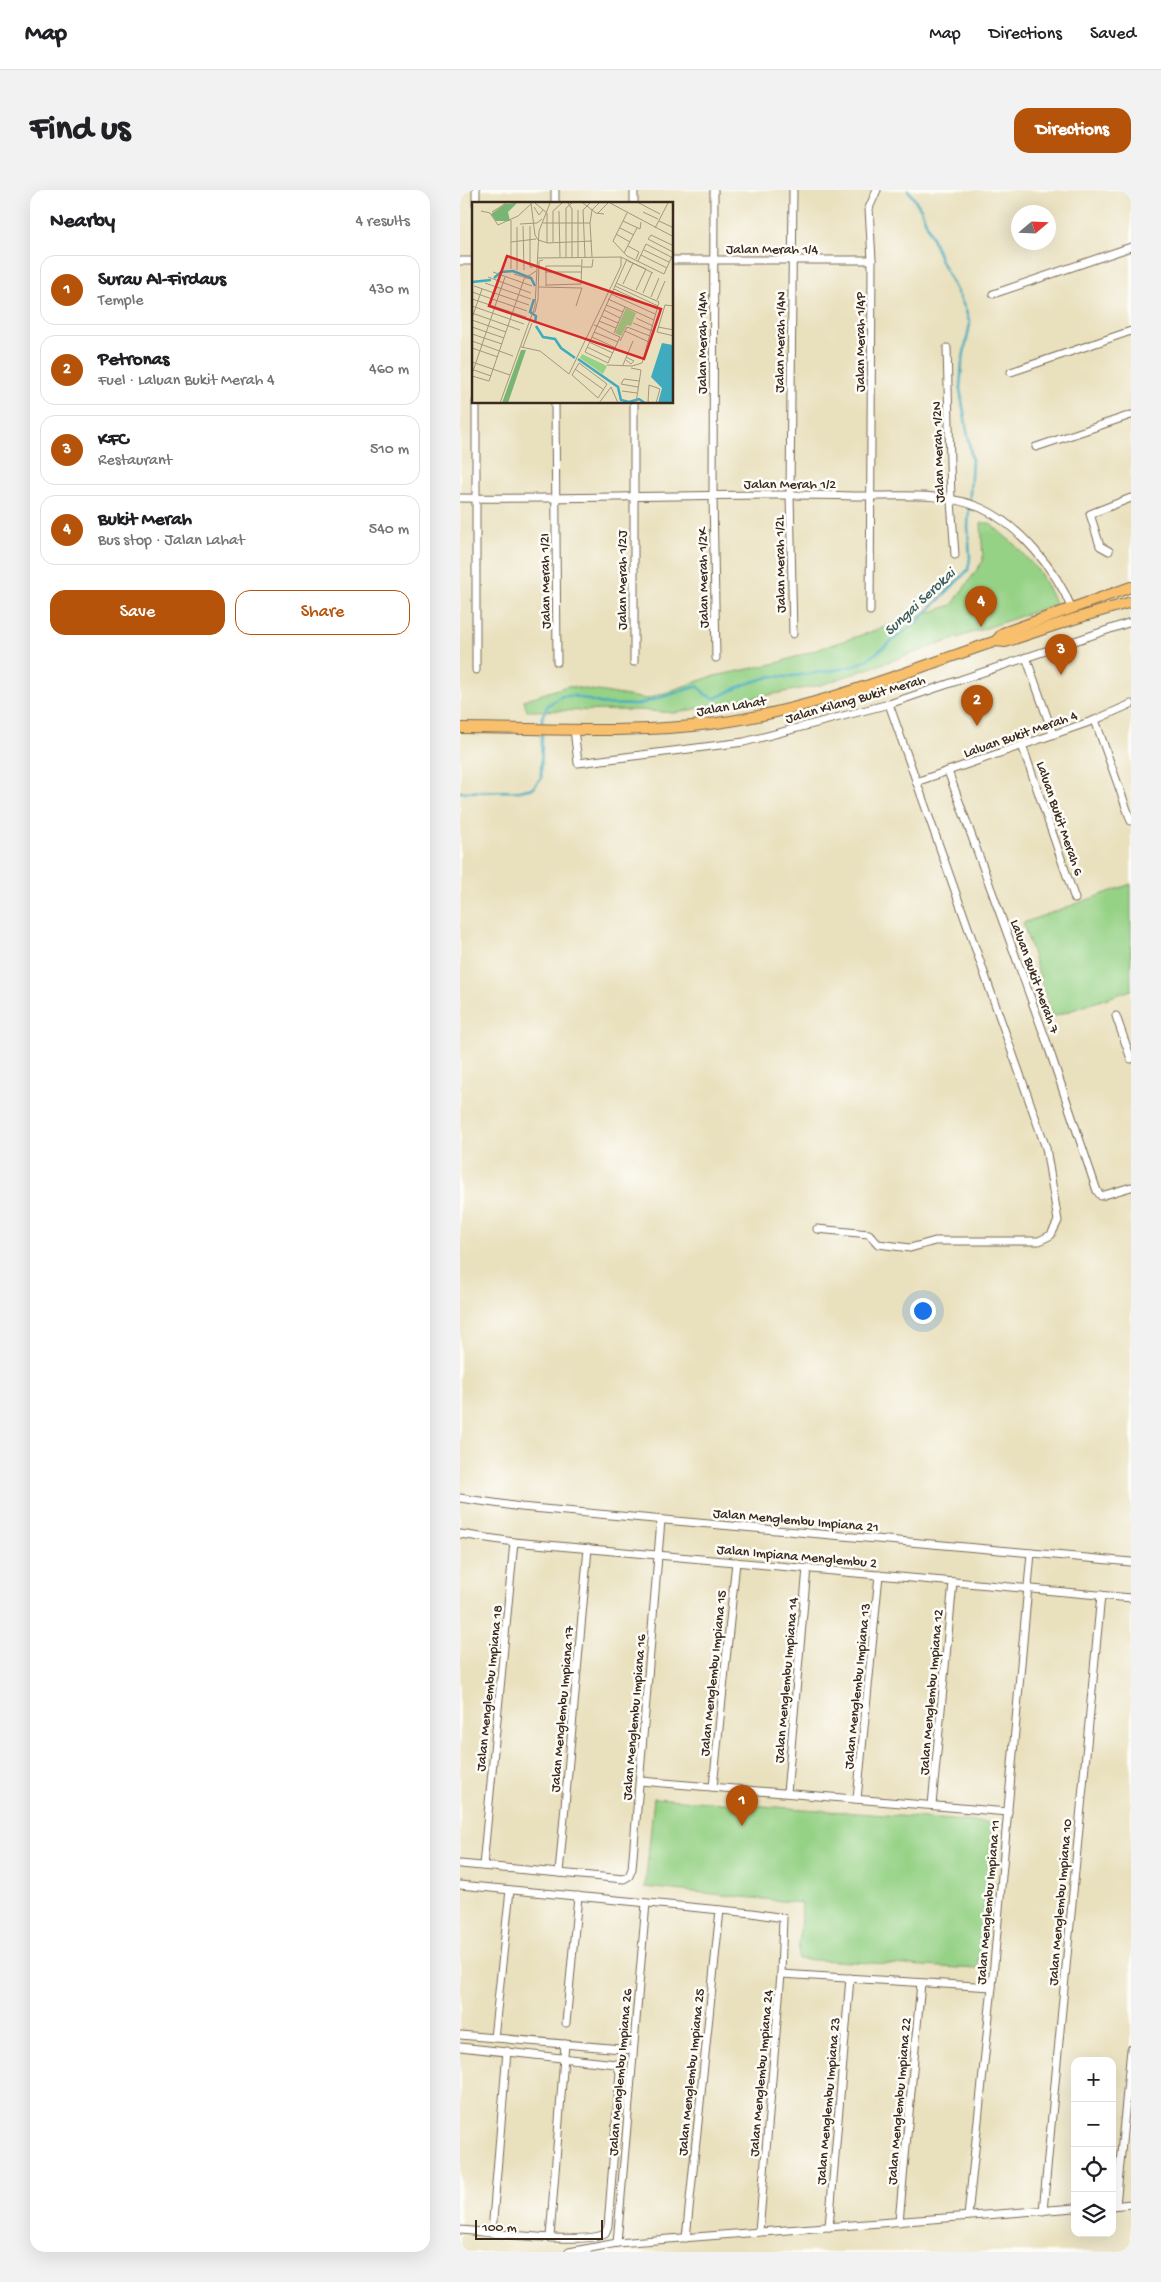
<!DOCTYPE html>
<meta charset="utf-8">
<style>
body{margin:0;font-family:"Gochi Hand",sans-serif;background:#f2f2f2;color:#202124}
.controls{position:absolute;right:15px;bottom:15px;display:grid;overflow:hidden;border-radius:10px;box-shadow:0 5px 20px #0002}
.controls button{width:45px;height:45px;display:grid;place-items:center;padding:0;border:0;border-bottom:1px solid #e0e0e0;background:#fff;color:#202124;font:25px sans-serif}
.compass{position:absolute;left:551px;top:15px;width:45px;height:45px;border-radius:50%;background:#fff;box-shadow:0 5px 20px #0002;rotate:71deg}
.scale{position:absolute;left:15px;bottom:12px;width:128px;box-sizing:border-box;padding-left:5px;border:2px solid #3b2a1e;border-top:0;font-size:14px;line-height:18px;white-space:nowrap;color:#3b2a1e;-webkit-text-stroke:4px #fdfcf7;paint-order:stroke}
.you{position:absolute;left:462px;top:1120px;width:18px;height:18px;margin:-12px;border:4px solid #fff;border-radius:50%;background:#1a73e8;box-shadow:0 0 0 8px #1a73e833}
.badge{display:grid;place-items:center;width:32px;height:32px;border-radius:50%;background:#b45309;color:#fff;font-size:16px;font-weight:700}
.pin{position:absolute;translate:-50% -41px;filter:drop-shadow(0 1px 2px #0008)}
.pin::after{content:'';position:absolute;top:26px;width:18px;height:15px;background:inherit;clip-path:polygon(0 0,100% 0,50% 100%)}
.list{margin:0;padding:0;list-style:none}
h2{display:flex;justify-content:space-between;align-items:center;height:65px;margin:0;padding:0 20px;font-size:21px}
h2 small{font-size:16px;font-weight:400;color:#757577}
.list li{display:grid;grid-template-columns:32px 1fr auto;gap:15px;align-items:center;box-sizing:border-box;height:70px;margin:0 10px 10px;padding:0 10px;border:1px solid #e0e0e0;border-radius:15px}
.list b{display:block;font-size:19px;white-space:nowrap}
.list p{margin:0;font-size:16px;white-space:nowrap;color:#757577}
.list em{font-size:16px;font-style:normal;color:#757577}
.actions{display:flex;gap:10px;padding:15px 20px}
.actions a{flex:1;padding:11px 0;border:1px solid #b45309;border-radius:15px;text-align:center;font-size:18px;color:#b45309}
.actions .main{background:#b45309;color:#fff}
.icon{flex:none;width:28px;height:28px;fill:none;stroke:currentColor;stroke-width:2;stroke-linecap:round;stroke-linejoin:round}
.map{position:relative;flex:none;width:671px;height:2062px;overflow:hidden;border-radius:15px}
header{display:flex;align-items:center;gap:30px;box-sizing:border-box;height:70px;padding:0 25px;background:#fff;border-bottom:1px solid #e0e0e0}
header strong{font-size:24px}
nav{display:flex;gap:28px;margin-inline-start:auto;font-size:18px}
.intro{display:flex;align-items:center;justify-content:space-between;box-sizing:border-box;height:120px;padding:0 30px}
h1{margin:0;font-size:35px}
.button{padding:12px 22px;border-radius:15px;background:#b45309;color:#fff;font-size:18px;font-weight:700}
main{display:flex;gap:30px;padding:0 30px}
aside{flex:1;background:#fff;border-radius:15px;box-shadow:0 5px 20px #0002}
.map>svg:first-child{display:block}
.green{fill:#96d286;stroke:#687e52}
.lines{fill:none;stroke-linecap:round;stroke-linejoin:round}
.stream{stroke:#40abbf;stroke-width:2.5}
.street-casing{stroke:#786a56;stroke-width:9}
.primary-casing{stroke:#786a56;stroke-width:12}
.street{stroke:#fff;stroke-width:7}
.primary{stroke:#f8bf6c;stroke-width:10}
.labels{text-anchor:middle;stroke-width:5;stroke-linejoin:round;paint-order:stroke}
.street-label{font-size:14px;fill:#3b2a1e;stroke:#fdfcf7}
.water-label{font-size:15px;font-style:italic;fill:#3d5e5e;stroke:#fdfcf7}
.inset-river{fill:none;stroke:#40abbf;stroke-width:2.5}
.inset-road{fill:none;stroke:#a3977d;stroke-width:1}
.view{fill:#d62828;fill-opacity:0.15;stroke:#d62828;stroke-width:2.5}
.inset-edge{fill:none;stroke:#3b2a1e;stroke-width:2.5}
</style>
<header>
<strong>Map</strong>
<nav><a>Map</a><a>Directions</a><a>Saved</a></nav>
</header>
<div class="intro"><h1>Find us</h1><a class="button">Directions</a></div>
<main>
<aside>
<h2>Nearby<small>4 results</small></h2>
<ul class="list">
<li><span class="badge">1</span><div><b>Surau Al-Firdaus</b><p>Temple</p></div><em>430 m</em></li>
<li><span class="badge">2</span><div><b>Petronas</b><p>Fuel · Laluan Bukit Merah 4</p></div><em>460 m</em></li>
<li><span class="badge">3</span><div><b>KFC</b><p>Restaurant</p></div><em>510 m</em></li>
<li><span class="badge">4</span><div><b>Bukit Merah</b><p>Bus stop · Jalan Lahat</p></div><em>540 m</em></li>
</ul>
<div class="actions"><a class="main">Save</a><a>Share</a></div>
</aside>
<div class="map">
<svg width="671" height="2062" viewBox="0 0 671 2062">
<rect width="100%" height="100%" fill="#fdfcf7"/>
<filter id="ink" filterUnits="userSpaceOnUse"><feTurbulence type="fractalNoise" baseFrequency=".02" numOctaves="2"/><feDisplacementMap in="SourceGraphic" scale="10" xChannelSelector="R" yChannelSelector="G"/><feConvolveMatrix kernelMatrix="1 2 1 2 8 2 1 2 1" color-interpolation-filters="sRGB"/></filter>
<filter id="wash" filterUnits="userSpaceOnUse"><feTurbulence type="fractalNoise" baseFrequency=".0096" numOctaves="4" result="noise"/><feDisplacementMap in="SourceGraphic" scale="20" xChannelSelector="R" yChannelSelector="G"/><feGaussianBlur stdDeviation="1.12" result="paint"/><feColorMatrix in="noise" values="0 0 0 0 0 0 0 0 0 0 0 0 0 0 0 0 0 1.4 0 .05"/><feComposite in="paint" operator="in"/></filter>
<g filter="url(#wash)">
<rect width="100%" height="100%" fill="#e9e0bd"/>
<g class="green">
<path d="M521 333H529L554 354 580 383 596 414 361 495 214 523 179 520 67 521 64 510 107 496 187 509 250 487 317 473 492 415 523 371Z"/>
<path d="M671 694V800L592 827 563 733Z"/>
<path d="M194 1608 533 1633 518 1779 338 1769 342 1713 185 1697Z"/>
</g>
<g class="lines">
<g class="stream">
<path d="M82 536V527L88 515 102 506H114L143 514 176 515 238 496 246 505 255 508 286 494 312 486 325 487 370 481 394 476 407 470 458 431 508 380 510 368 508 337 512 270 500 199 502 173 510 134 505 118 481 71 461 19 448 0"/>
<path d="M0 602 59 601 73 598 81 588 82 541"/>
</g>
</g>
</g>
<g filter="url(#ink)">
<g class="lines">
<defs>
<g id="street">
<path d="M16 0V14"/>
<path d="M95 0V14"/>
<path d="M174 0V14"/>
<path d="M254 0 253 306 256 468"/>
<path d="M212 70H412"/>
<path d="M0 71H14"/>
<path d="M533 104 671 57"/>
<path d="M487 158 491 311 495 365"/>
<path d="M551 182 671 141"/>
<path d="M95 212 97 472"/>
<path d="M576 257 671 225"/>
<path d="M0 308C131 310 263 302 394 306 435 307 483 301 521 318 558 334 597 381 611 417"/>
<path d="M649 361 640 356 630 324 671 308"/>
<path d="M410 421 412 70 409 18 417 0"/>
<path d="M333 444 330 304 333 0"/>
<path d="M566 467 593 544"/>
<path d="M174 472V212"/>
<path d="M16 480V212"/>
<path d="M635 530 671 631"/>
<path d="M114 539 118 573 284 552 429 514 671 432"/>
<path d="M562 555 615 709"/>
<path d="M488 581 586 850 637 1001 641 1006 671 997"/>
<path d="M456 592 635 530 671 514"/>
<path d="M656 826 671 869"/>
<path d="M357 1039 409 1044 418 1054 450 1058 475 1051H579L591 1045 598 1031 586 958 429 514"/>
<path d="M0 1308 61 1317 671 1372"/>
<path d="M0 1344 54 1352 671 1408"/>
<path d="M180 1591 548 1622"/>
<path d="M253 1597 276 1372"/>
<path d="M327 1603 347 1378"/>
<path d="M397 1609 419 1385"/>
<path d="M472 1615 493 1392"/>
<path d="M0 1674 164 1689 169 1686 172 1679 201 1330"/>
<path d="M23 1676 54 1352"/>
<path d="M99 1683 128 1358"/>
<path d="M0 1695 292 1723 323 1728 321 1784 299 2042"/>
<path d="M321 1784 532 1797"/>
<path d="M106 1833 118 1706"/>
<path d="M0 1845 173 1860"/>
<path d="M34 1848 50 1700"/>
<path d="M0 1857 156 1874 160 1882 148 2036 145 2044C122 2055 29 2042 0 2040"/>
<path d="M656 2015 671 1859"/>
<path d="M652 2016 671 2014"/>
<path d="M583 2021 641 1405"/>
<path d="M508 2026 532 1797 571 1363"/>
<path d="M439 2032 461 1793"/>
<path d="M369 2037 390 1788"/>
<path d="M32 2042 47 1861"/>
<path d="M90 2047 105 1854"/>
<path d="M226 2048 260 1720"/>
<path d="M157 2053 186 1713"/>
<path d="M109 2062 157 2053 615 2018"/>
</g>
<g id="primary">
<path d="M536 451 543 443 671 397"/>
<path d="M0 538C85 538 172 545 257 533 353 520 445 482 536 451L545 452 614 429 671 412"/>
</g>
</defs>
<use href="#street" class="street-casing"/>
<use href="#primary" class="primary-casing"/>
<use href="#street" class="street"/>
<use href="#primary" class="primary"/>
</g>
</g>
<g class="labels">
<g class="street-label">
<text x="312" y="63">Jalan Merah 1/4</text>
<text transform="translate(319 152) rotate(-89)" y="5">Jalan Merah 1/4N</text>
<text transform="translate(399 152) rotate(-90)" y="5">Jalan Merah 1/4P</text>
<text transform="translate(241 153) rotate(-90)" y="5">Jalan Merah 1/4M</text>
<text transform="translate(477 262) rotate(-92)" y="5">Jalan Merah 1/2N</text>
<text x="330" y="298">Jalan Merah 1/2</text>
<text transform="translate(319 374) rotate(-91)" y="5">Jalan Merah 1/2L</text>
<text transform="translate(242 388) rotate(-91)" y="5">Jalan Merah 1/2K</text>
<text transform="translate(161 390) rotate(-90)" y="5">Jalan Merah 1/2J</text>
<text transform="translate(84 391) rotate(-91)" y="5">Jalan Merah 1/2I</text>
<text transform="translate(395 508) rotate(-16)" y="5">Jalan Kilang Bukit Merah</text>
<text transform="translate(271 515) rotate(-9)" y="5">Jalan Lahat</text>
<text transform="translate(560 543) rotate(-19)" y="5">Laluan Bukit Merah 4</text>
<text transform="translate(601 628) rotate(71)" y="5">Laluan Bukit Merah 6</text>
<text transform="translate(576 786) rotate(70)" y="5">Laluan Bukit Merah 7</text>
<text transform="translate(336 1329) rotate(5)" y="5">Jalan Menglembu Impiana 21</text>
<text transform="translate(337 1365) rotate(5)" y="5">Jalan Impiana Menglembu 2</text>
<text transform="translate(252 1483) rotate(-84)" y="5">Jalan Menglembu Impiana 15</text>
<text transform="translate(325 1490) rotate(-85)" y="5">Jalan Menglembu Impiana 14</text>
<text transform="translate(396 1496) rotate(-84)" y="5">Jalan Menglembu Impiana 13</text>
<text transform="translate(28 1498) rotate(-84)" y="5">Jalan Menglembu Impiana 18</text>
<text transform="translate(470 1502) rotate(-85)" y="5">Jalan Menglembu Impiana 12</text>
<text transform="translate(101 1519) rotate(-85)" y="5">Jalan Menglembu Impiana 17</text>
<text transform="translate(173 1527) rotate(-85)" y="5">Jalan Menglembu Impiana 16</text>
<text transform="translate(527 1712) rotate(-85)" y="5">Jalan Menglembu Impiana 11</text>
<text transform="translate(599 1712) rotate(-85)" y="5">Jalan Menglembu Impiana 10</text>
<text transform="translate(159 1882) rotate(-85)" y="5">Jalan Menglembu Impiana 26</text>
<text transform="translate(230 1882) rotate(-84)" y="5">Jalan Menglembu Impiana 25</text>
<text transform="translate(300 1883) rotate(-85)" y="5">Jalan Menglembu Impiana 24</text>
<text transform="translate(367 1911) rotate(-85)" y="5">Jalan Menglembu Impiana 23</text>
<text transform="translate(438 1911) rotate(-85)" y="5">Jalan Menglembu Impiana 22</text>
</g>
<g class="water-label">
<text transform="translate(459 411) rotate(-43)" y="5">Sungai Serokai</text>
</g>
</g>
<g transform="translate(12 12)">
<rect width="201" height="201" fill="#e9e0bd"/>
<path d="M154 106 164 111 159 124 155 123 149 134 143 131ZM110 152 135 164 131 172 108 156Z" fill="#96d286"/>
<path d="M45 1 36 10 38 19H24L19 12 33 2ZM49 148H54L36 201H30Z" fill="#78b473"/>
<path d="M190 141 201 143V201H186L190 186 179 175Z" fill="#40abbf"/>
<path class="inset-river" d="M22 76 29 70 41 69 59 76 63 84M0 80 19 78M62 97 58 110 64 114 63 121M64 124 71 135 83 137 89 146 103 156M106 157 146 185 149 198 157 200 167 197 173 201"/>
<path class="inset-road" d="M59 1 63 33 66 38M63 1 75 11V41M96 1 100 7V55M111 1 124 11 132 12M138 1 202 35M167 1 188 12M62 5 67 13 71 8M106 8V55M9 9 18 11 26 23 46 14 59 2M87 9 88 55M20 10 34 1M171 10 186 17M155 11 141 39 155 54 192 72 202 50M125 12 136 1M151 19 168 27 169 20M187 19 202 26M71 21H118L120 8 127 1M118 21 120 55M48 22 65 21 70 17M51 24 52 68M58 24V65H61M45 25V68M148 26 162 33M183 26 196 1M144 32 158 40M66 38 76 41 120 39M39 40 64 37M81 40V9L90 1M156 44 167 50 164 57M172 48 197 60M201 50 176 37 179 33 202 44M152 51 165 26M169 53 195 66M94 55V6L100 1M113 55 111 8 118 1M66 56 149 55 181 71M156 59 174 67M166 59 174 42 199 55M110 65H120L121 57M39 67V18M21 70 60 84M73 70H109M42 72 58 77M16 75 59 91M13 81 59 97M151 82 161 61M74 83 109 82 110 57M2 84 57 103M74 84V64H109M143 84 186 104M67 85 110 86 104 104M142 87 185 107M164 88 174 67M0 90 55 109M171 91 180 70M139 92 183 112M179 95 187 76M0 97 54 115M136 97 182 118M185 98 193 79M134 103 151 110M0 104 52 122M202 104 193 103 185 130 202 134M132 108 148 116M61 110H63L66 97 67 59 71 58M0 111 48 128M130 114 146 121M0 116 10 87M164 116 181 124M0 118 34 130M127 119 144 126M161 121 180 129M122 123 125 124 141 132 148 135 136 161 113 150 120 135 125 124 143 84 155 57M0 125 32 136M186 125 202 128M153 129 177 140M122 130 146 140M142 131 153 105M0 132 30 142M120 135 144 146M0 139 41 154M148 139 155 125 178 134M117 140 141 151M49 145 68 149 97 172 149 64V55M51 145 60 121M115 145 138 156M0 146 26 155M154 158 159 162 162 159 154 155M0 160 38 173M107 161 135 182 126 196 100 173ZM135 163 160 164 170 161 187 100 144 81M151 163 161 139M159 166 169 168 164 201M103 167 132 188M2 168 19 174M0 172 33 75M0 174 17 179 52 77 64 69M166 185 149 182 152 177 167 179M150 189 165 191M28 201 63 104 67 29 78 1M127 201 139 185 146 201M176 201 177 183 188 187 184 201"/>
<path class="view" d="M35 54 189 107 172 157 17 104Z"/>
<rect width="201" height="201" class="inset-edge"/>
</g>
</svg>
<div class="controls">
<button>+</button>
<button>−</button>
<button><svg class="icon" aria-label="locate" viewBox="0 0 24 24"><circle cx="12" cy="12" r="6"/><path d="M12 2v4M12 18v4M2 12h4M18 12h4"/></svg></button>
<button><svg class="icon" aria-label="layers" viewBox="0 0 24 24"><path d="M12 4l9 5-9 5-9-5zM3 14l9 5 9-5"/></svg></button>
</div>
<svg class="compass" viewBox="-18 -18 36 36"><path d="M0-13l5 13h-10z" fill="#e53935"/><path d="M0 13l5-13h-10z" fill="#757577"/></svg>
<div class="scale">100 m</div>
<div class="you"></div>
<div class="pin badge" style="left:282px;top:1636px">1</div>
<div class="pin badge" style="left:517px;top:536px">2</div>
<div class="pin badge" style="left:601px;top:485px">3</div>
<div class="pin badge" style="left:521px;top:437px">4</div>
</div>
</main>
